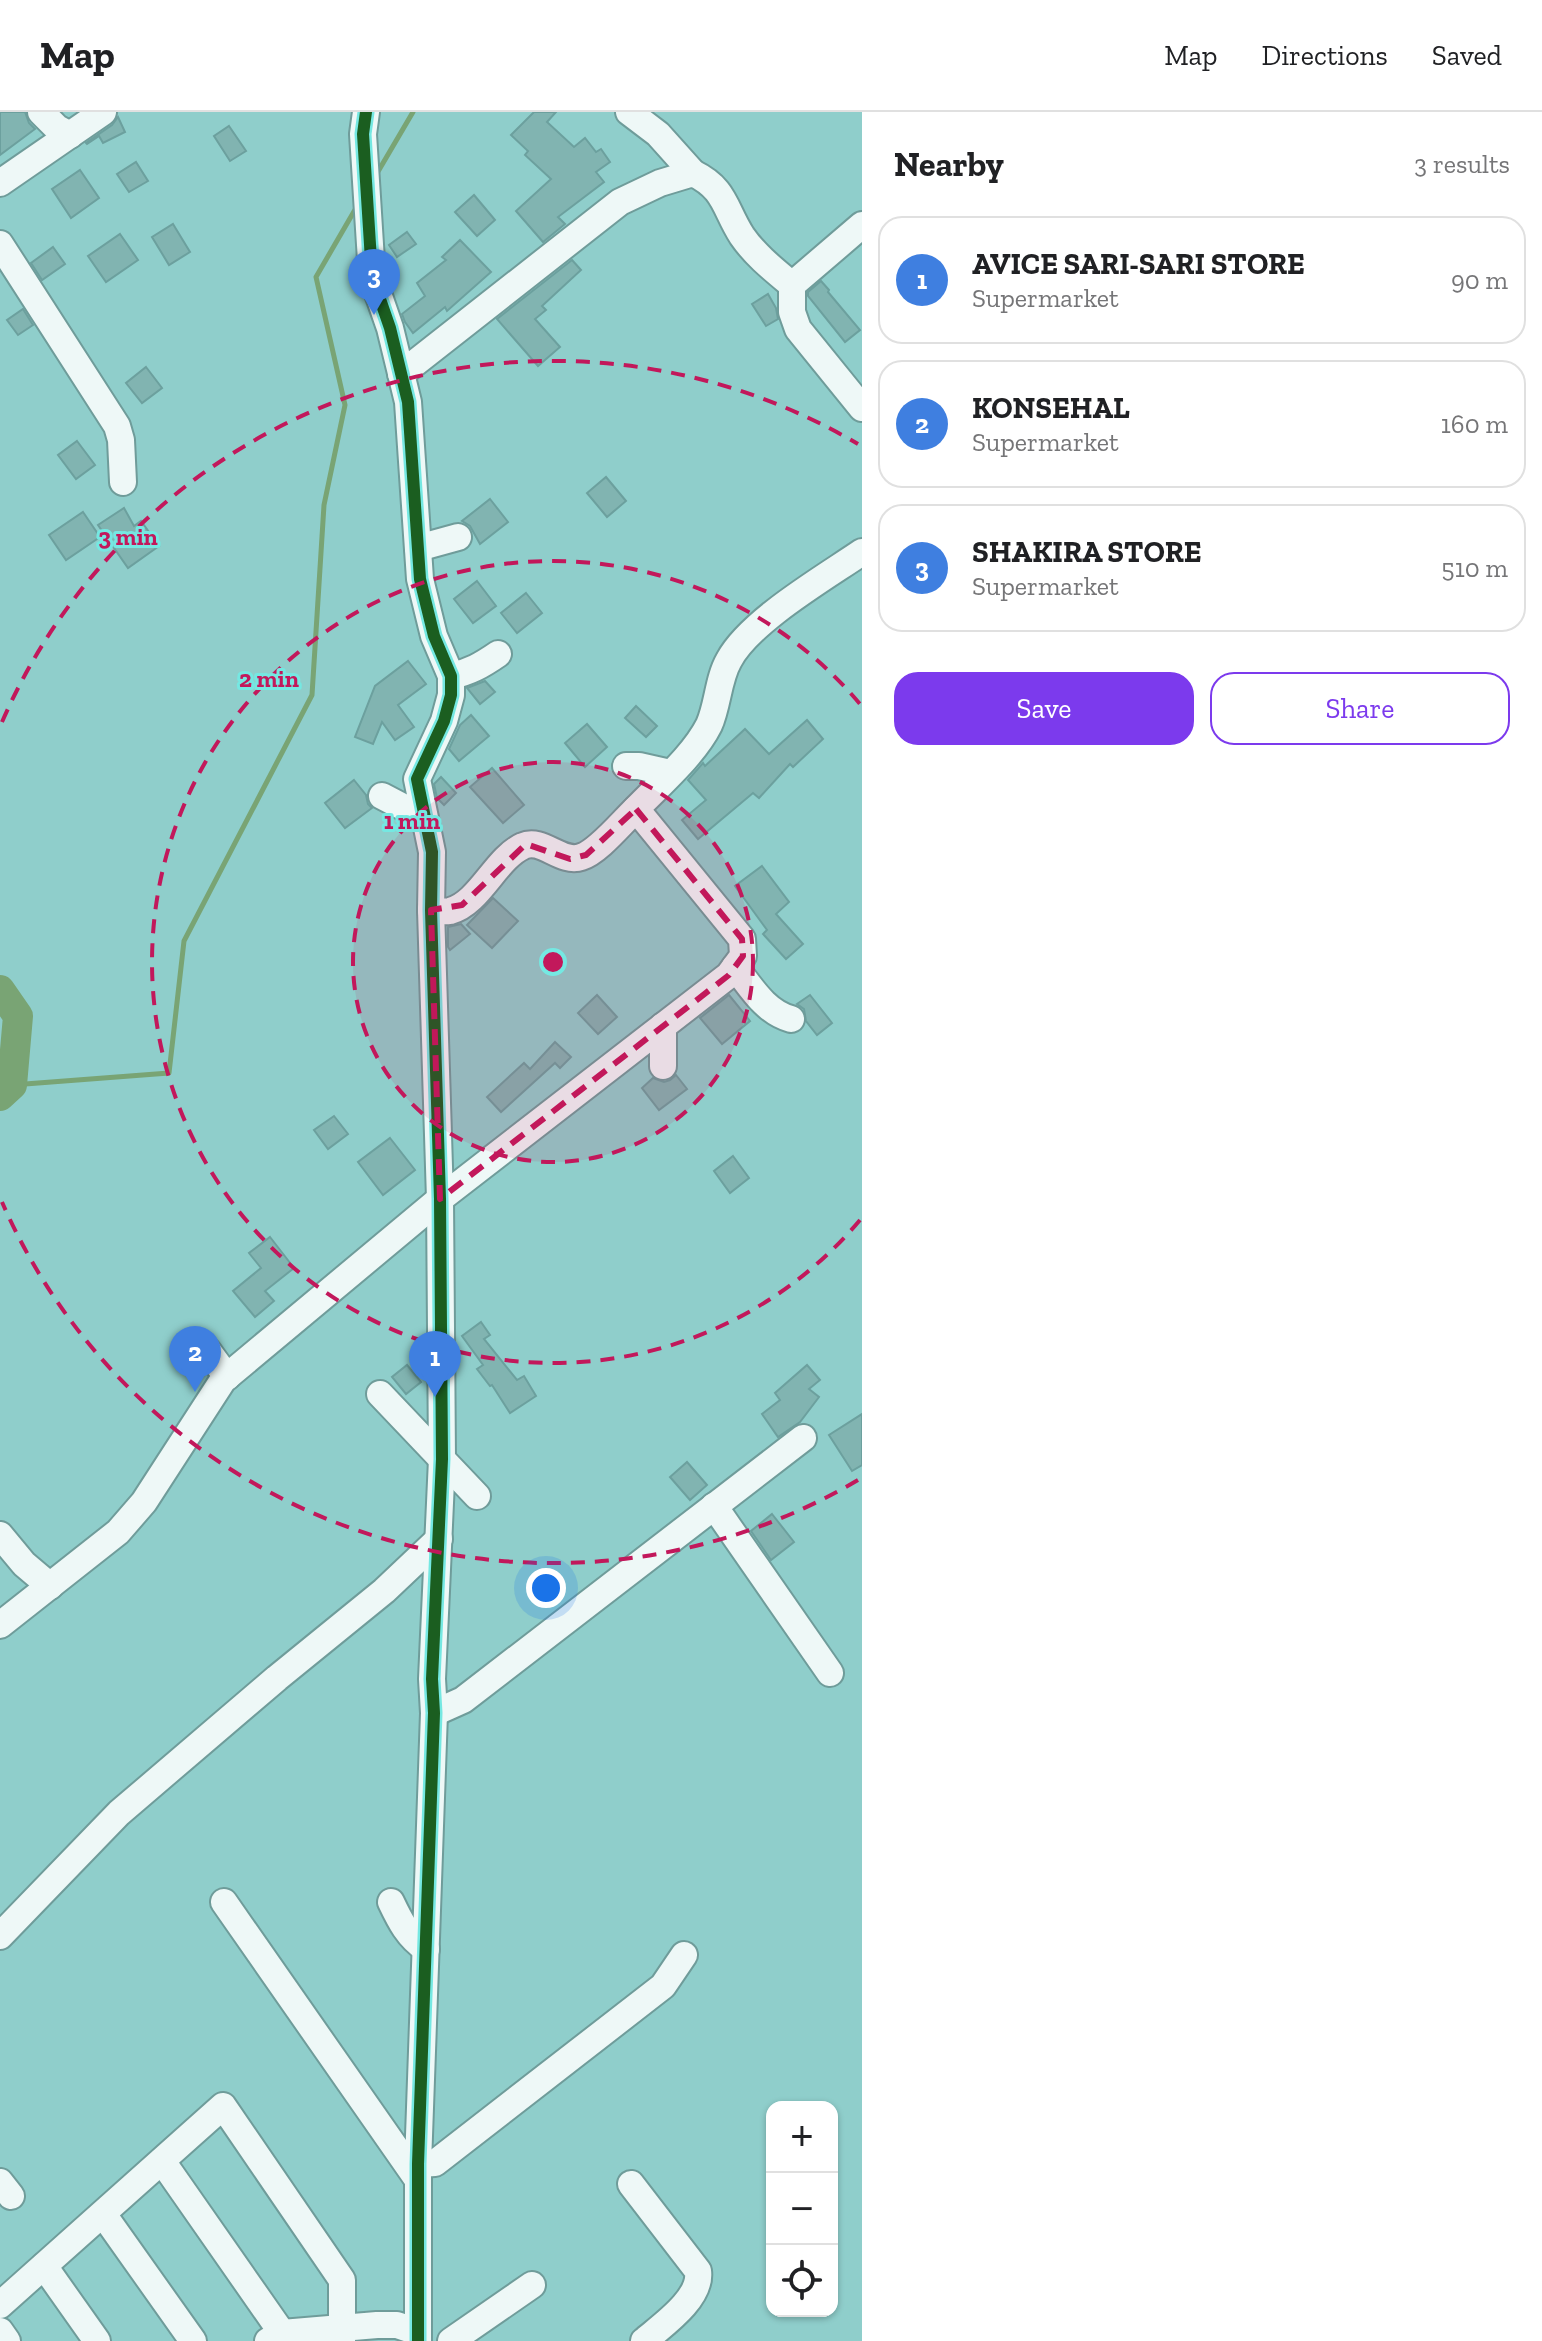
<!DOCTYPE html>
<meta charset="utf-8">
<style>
body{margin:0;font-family:"Zilla Slab",serif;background:#f6f6f6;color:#202124}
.controls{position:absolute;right:24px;bottom:24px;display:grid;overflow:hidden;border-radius:16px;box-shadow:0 2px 6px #0004}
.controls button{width:72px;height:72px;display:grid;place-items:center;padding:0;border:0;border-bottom:2px solid #e0e0e0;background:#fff;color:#202124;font:40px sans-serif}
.you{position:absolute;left:546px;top:1476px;width:28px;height:28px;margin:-20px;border:6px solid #fff;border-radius:50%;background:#1a73e8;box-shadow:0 0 0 12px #1a73e833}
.badge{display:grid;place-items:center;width:52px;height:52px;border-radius:50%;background:#7c3aed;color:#fff;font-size:26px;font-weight:700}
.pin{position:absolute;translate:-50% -66px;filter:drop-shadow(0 2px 4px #0008)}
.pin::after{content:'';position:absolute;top:42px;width:28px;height:24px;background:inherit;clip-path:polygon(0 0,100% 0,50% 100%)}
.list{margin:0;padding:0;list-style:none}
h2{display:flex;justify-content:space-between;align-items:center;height:104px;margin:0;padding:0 32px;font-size:34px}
h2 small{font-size:26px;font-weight:400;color:#757577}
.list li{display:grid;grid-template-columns:52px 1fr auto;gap:24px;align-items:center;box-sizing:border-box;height:128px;margin:0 16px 16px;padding:0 16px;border:2px solid #e0e0e0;border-radius:24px}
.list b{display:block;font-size:30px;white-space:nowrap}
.list p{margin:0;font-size:26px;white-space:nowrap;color:#757577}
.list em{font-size:26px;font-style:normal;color:#757577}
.actions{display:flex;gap:16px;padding:24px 32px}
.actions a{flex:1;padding:18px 0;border:2px solid #7c3aed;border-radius:24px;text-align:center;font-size:28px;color:#7c3aed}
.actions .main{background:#7c3aed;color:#fff}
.icon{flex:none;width:44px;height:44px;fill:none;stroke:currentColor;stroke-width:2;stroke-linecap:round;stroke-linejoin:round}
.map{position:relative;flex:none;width:862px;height:2229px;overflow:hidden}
header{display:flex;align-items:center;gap:48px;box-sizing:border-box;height:112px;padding:0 40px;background:#fff;border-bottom:2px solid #e0e0e0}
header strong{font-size:38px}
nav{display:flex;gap:44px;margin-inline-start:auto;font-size:28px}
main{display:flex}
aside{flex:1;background:#fff}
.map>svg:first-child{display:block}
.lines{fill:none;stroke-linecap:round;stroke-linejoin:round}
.stream{stroke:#79a474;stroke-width:5}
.river{stroke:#79a474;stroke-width:30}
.building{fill:#81b4b1;stroke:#6ca09e;stroke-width:2}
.minor-casing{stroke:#6f9c9a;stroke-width:30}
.minor{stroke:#eef8f7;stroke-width:26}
.cycleway-casing{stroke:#75e8e2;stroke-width:17}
.cycleway{stroke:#1b5e20;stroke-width:12}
.marked{fill:none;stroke:#c2185b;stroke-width:6;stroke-dasharray:16 10;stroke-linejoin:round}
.ring{fill:none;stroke:#c2185b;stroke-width:4;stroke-dasharray:14 10}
.centre{fill:#c2185b;stroke:#75e8e2;stroke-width:4}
.ring-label{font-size:24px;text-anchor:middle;font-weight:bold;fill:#c2185b;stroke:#75e8e2;stroke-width:6;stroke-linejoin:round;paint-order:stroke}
</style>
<header>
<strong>Map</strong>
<nav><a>Map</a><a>Directions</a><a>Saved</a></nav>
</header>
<main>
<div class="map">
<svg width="862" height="2229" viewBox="0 0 862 2229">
<rect width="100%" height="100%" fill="#8fcecb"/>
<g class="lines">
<g class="stream">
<path d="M376 63 413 0"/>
<path d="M12 973 169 961 184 829 312 583 324 393 345 293 316 165 356 96"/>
</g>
<path class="river" d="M0 878 18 904 12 973 0 984"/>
</g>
<g class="building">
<path d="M0 0H25L29 11 35 17 0 43Z"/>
<path d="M534 0H556L547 10 574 35 585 26 596 40 601 37 610 50 596 60 604 70 558 105 565 112 543 130 516 99 551 67 525 43 528 39 511 23Z"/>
<path d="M118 5 125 20 103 31 99 24 87 32 86 31 112 13Z"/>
<path d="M229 14 246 39 230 49 214 24Z"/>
<path d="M136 50 148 69 129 80 117 62Z"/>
<path d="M80 58 99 86 71 106 52 77Z"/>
<path d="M474 83 495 108 477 124 455 100Z"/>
<path d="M173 112 190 140 169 153 152 125Z"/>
<path d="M407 120 416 132 397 145 389 133Z"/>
<path d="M120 122 138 148 106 170 88 144Z"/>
<path d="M460 128 491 160 447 199 445 195 413 221 405 210 402 202 425 184 417 171 446 148 442 145Z"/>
<path d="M53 135 65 152 42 168 31 151Z"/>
<path d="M572 148 581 158 542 194 546 198 535 207 560 235 538 254 497 207Z"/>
<path d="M821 169 829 178 828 180 860 218 845 230 808 184V180Z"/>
<path d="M768 182 776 196 778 207 766 214 752 192Z"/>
<path d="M23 197 33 213 18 223 7 208Z"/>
<path d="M146 255 162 276 142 291 126 271Z"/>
<path d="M77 329 95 353 76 367 58 343Z"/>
<path d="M606 365 626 389 607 405 587 381Z"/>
<path d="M490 387 508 410 480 432 470 414 462 409Z"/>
<path d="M124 396 134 414 141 409 159 434 128 456 98 413Z"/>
<path d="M83 400 100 425 66 448 49 423Z"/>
<path d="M477 469 496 494 473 511 454 487Z"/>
<path d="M526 481 542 501 517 521 501 501Z"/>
<path d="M408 549 426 572 398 593 414 615 395 628 382 610 373 632 355 625 375 574Z"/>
<path d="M485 569 495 580 480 592 467 576Z"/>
<path d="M636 594 657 614 646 625 625 606Z"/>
<path d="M471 603 489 624 459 649 449 637 460 613Z"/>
<path d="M807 608 823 627 793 655 790 652 759 686 753 681 698 727 682 708 706 688 688 668 703 651 705 654 745 617 769 642Z"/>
<path d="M587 612 607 635 585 655 565 631Z"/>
<path d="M492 656 524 693 503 711 470 675Z"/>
<path d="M441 665 456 681 444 693 437 686 434 672Z"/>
<path d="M354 668 366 683 368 692 372 696 345 716 325 691Z"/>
<path d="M762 754 789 790 776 802 803 832 786 847 763 822 767 818 735 774Z"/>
<path d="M493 786 518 809 492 836 467 813Z"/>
<path d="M461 812 470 822 450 838 448 835V815Z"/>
<path d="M597 883 617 905 598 922 578 901Z"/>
<path d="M729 883 750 909 722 932 700 906Z"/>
<path d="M810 883 832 911 817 923 806 909 804 897 797 892Z"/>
<path d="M555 930 571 945 560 956 555 951 501 1000 487 985 524 951 530 957Z"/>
<path d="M676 963 687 977 659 998 642 976 653 966 664 970 670 968Z"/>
<path d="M334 1004 348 1022 328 1037 314 1018Z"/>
<path d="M390 1026 415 1058 383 1083 358 1050Z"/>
<path d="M733 1044 749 1066 730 1081 714 1059Z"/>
<path d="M270 1125 294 1156 265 1179 274 1189 255 1205 233 1179 261 1156 249 1141Z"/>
<path d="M481 1210 490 1223 484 1227 517 1268 524 1264 536 1284 510 1301 492 1273 490 1274 477 1257 483 1253 462 1224Z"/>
<path d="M407 1253 421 1270 406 1282 392 1265Z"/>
<path d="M807 1253 820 1268 809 1277 819 1285 800 1310 778 1325 762 1302 780 1288 775 1281Z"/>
<path d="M862 1302V1353L852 1359 829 1323Z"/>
<path d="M687 1350 707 1373 690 1388 670 1365Z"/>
<path d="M772 1402 794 1430 771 1448 751 1419Z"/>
</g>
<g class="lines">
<defs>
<g id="minor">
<path d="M41 0 57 16 70 23"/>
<path d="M366 0 363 22 372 164 390 216 408 290 420 467 434 524 451 564V583L444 609 417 667 432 740 431 798 440 1087 442 1347 432 1567 434 1601 418 2052V2229"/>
<path d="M629 0 658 22 693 61"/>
<path d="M0 71 103 0"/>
<path d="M862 113 792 173V200L798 217 862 296"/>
<path d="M0 132 117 314 121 328 123 370"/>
<path d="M401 262 620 90 660 71 693 61C726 77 724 96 742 124 755 143 774 158 792 173"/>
<path d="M418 436 458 425"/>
<path d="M451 564C470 560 482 553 498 542"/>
<path d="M626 654H639L670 661"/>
<path d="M382 684 424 706"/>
<path d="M431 798C437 799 444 800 450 799 479 792 496 746 523 734 542 725 561 752 581 745 598 740 623 709 636 697"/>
<path d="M735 855C751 875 765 900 791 907"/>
<path d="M663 914V954"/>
<path d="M208 1239 227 1265"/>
<path d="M380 1282 477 1384"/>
<path d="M714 1394 830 1561"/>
<path d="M0 1423 24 1452 50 1474"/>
<path d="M0 1513 118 1420 144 1390 223 1268 440 1087 729 863 743 844 742 827 636 697C660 672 694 643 709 613 718 593 718 567 729 548 750 509 824 466 862 440"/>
<path d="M434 1601 463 1588 803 1326"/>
<path d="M224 1790 418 2068"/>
<path d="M391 1790C400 1809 408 1825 426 1837"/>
<path d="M0 1824 119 1701 277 1566 384 1479 439 1427"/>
<path d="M162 2049 282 2221"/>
<path d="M418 2052 435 2051 663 1874 684 1843"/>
<path d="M0 2070 11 2084"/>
<path d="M631 2072 698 2159C702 2186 663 2213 644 2229"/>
<path d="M103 2102 193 2229"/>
<path d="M44 2154 97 2229"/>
<path d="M0 2193 223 1994 342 2168V2229"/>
<path d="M0 2219 7 2229"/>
<path d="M268 2229 282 2221 377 2213H397L418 2220"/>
<path d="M451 2229 532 2173"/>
</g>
</defs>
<use href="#minor" class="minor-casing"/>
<use href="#minor" class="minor"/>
<defs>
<path id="cycleway" d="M366 0 363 22 372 164 390 216 408 290 420 467 434 524 451 564V583L444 609 417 667 432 740 431 798 440 1087 442 1347 432 1567 434 1601 418 2052V2229"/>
</defs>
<use href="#cycleway" class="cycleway-casing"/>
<use href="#cycleway" class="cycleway"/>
</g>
<path class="marked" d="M636 697 742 827 743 844 729 863 440 1087 431 798 462 793 526 732 570 747 586 743Z"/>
<circle cx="553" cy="850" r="200" fill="#c2185b" fill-opacity=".12"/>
<g class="ring">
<circle cx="553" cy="850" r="200"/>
<path d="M860 1108A401 401 0 1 1 860 592"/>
<path d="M858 1368A601 601 0 0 1 2 1090M2 610A601 601 0 0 1 858 332"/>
</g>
<circle cx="553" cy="850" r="12" class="centre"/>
<g class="ring-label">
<text x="128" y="433">3 min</text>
<text x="269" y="575">2 min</text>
<text x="412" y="717">1 min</text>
</g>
</svg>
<div class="controls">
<button>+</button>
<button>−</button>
<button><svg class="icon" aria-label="locate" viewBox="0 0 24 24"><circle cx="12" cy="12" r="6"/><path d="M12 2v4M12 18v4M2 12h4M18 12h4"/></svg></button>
</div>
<div class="you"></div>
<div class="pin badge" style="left:435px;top:1285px;background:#3f7fe0">1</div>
<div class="pin badge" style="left:195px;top:1280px;background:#3f7fe0">2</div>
<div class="pin badge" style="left:374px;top:203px;background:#3f7fe0">3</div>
</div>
<aside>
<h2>Nearby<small>3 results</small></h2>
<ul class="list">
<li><span class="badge" style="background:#3f7fe0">1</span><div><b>AVICE SARI-SARI STORE</b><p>Supermarket</p></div><em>90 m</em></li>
<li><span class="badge" style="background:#3f7fe0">2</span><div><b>KONSEHAL</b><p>Supermarket</p></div><em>160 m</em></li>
<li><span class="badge" style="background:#3f7fe0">3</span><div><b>SHAKIRA STORE</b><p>Supermarket</p></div><em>510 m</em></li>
</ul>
<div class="actions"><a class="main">Save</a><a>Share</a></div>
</aside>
</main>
